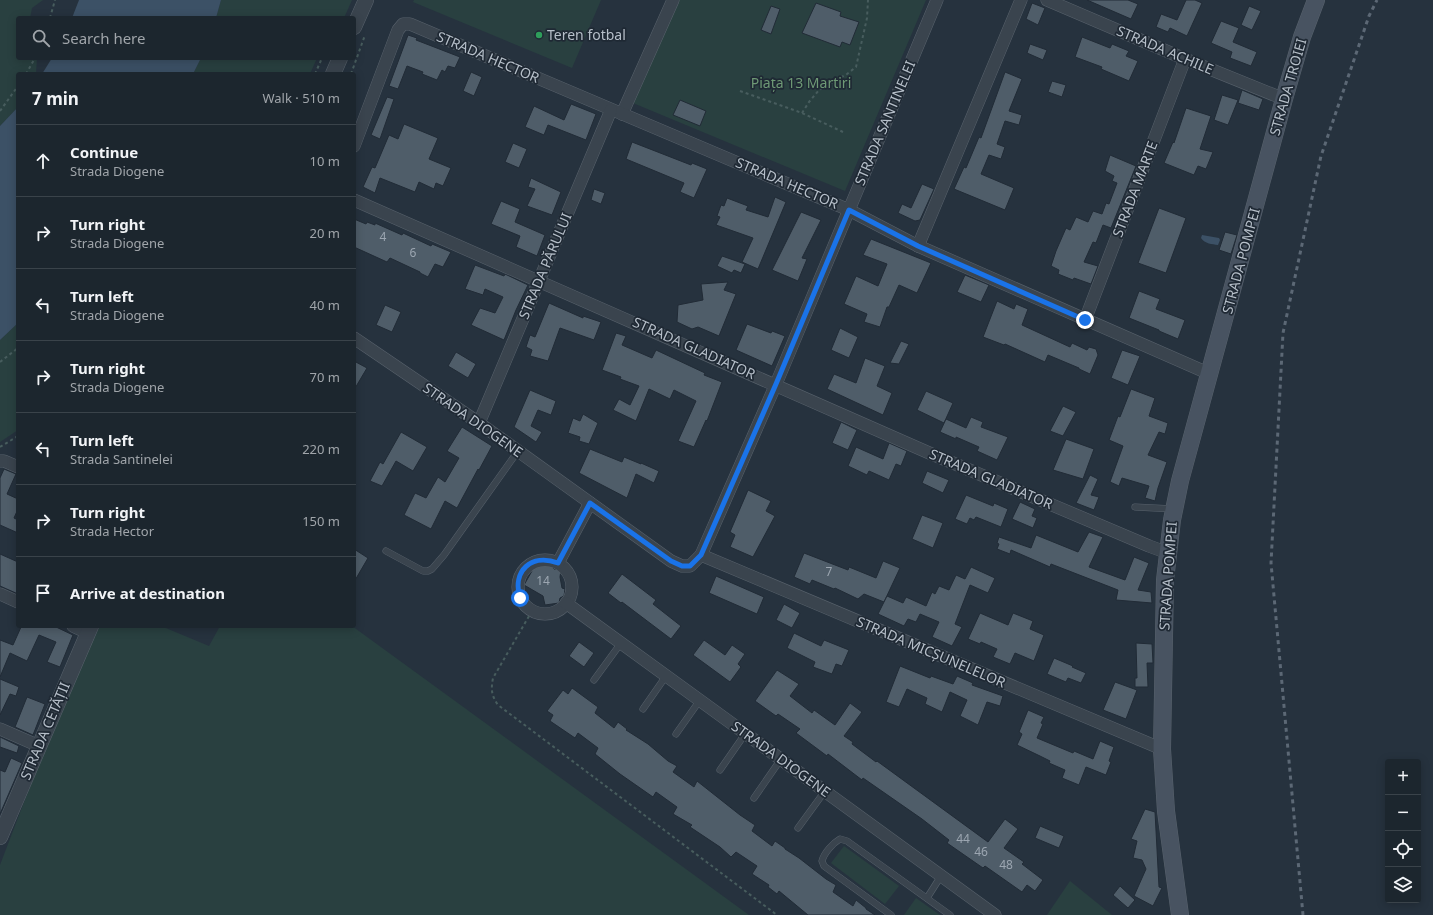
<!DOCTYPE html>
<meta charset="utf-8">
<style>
body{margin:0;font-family:"Noto Sans",sans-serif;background:#252e36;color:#f1f3f6}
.controls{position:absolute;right:12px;bottom:12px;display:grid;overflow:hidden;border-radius:4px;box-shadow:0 2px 10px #0003}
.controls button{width:36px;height:36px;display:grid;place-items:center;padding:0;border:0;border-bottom:1px solid #3a434a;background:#1c262e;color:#f1f3f6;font:20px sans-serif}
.stop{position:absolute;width:12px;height:12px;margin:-9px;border:3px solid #1a73e8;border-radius:50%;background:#fff}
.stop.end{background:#1a73e8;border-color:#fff;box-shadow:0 1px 4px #0008}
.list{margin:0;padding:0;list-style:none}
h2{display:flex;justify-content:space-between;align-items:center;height:52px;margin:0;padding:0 16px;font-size:17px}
h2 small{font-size:13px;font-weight:400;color:#a0a5aa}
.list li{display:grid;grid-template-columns:26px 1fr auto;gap:12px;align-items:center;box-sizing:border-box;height:72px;padding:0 16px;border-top:1px solid #3a434a}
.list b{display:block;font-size:15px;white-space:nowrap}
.list p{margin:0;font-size:13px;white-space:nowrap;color:#a0a5aa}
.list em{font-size:13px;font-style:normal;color:#a0a5aa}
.icon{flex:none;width:22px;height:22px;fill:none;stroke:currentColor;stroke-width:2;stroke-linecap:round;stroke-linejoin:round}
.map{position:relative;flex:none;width:1433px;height:915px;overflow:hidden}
.search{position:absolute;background:#1c262e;box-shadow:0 2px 10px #0003;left:16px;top:16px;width:340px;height:44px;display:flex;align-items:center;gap:10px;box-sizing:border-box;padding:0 14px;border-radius:4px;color:#a0a5aa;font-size:15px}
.panel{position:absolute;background:#1c262e;box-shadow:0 2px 10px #0003;left:16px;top:72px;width:340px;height:556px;border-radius:4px}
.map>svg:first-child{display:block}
.green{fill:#294040}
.water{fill:#3c5166}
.building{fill:#4f5d69;stroke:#212b36}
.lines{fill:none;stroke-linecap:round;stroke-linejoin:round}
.service-casing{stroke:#58626c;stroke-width:7}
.minor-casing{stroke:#58626c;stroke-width:13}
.tertiary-casing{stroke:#58626c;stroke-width:16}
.secondary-casing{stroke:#58626c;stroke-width:18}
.path{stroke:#485d5e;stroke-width:2;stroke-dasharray:3 3;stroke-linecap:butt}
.service{stroke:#3a444e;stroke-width:6}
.minor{stroke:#3a444e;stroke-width:12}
.tertiary{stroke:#3a444e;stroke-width:15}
.secondary{stroke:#485361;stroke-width:17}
.rail{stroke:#5c6875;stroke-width:3;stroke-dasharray:4 4;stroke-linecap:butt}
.route{stroke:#1a73e8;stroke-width:5}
.leisure-dot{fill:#2e9e5b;stroke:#1f2934;stroke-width:1.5}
.labels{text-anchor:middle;stroke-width:3.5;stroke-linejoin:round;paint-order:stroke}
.number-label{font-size:12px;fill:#9ca6b1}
.poi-label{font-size:14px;fill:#b6bfc9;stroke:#1f2934;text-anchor:start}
.street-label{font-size:14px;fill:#b6bfc9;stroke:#1f2934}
.park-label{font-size:14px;fill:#6e9975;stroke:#1f2934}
</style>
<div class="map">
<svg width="1433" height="915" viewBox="0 0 1433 915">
<rect width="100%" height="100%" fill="#26323e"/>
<g class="green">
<path d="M0 0H43L32 8 30 18H18V58H37L36 74H18V107L0 126Z"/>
<path d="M221 0H352L344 18H216Z"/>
<path d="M414 0H601L572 68 413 2Z"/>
<path d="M678 0H926L845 191 633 103Z"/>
<path d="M201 58H317L310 74H193Z"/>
<path d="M18 323V430L0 442V340Z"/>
<path d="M100 626H161L209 646 220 626H352L749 915H0V865L63 700Z"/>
<path d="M844 846 899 886 885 904 831 863Z"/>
<path d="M1070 881 1112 915H1047Z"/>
<path d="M916 898 940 915H904Z"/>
</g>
<g class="water">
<path d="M79 0H221L216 18H72Z"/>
<path d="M52 58H201L193 74H42Z"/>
<path d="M18 107V323L0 340V126Z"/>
<path d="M1202 235 1219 238 1220 240 1218 245C1212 244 1205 244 1201 238Z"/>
</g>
<g class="building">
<path d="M1087 0H1128L1138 4 1131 19Z"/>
<path d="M1186 0H1195L1202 3 1187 36 1170 28 1168 32 1156 27 1161 14 1177 20Z"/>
<path d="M816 3 841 12 840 16 859 22 850 45 842 42 840 47 802 33Z"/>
<path d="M1032 3 1045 8 1038 25 1026 19Z"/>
<path d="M771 6 780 9 771 34 761 30Z"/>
<path d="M1249 6 1261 11 1252 30 1241 25Z"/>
<path d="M1221 21 1239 28 1233 42 1257 52 1251 66 1230 58 1232 52 1211 43Z"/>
<path d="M408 35 417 38 416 40 460 57 455 68 448 66 445 72 442 70 437 80 422 74 423 72 407 66 398 89 389 86Z"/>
<path d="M1082 37 1110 48 1112 44 1129 51 1126 56 1138 61 1129 81 1101 69 1102 67 1075 57Z"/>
<path d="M1030 44 1047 50 1043 60 1027 53Z"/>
<path d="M471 72 482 77 474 96 463 91Z"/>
<path d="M1005 72 1022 79 1009 111 1022 115 1019 125 1005 121 997 144 1005 147 1001 159 989 155 981 174 1014 188 1005 210 954 189 964 167 966 168 979 137 981 138Z"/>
<path d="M1052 81 1066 85 1062 97 1048 92Z"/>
<path d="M1242 90 1263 99 1259 110 1238 103Z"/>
<path d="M1222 95 1238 100 1228 125 1214 120Z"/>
<path d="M387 97 394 99 380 139 371 135Z"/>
<path d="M680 100 706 111 700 126 673 115Z"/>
<path d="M571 104 596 114 586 140 548 125 544 135 525 127 534 106 564 120Z"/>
<path d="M1186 108 1211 116 1200 149 1213 152 1206 169 1198 166 1194 175 1164 163 1173 142 1174 143Z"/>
<path d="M404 124 438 138 429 159 451 168 443 186 436 183 434 189 419 182 415 192 380 178 375 193 363 187 372 167 375 168 389 135 398 139Z"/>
<path d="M632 142 691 165 692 163 707 169 694 198 680 192 684 183 626 159Z"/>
<path d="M513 143 527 149 519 168 505 162Z"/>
<path d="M1110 155 1136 166 1111 228 1103 225 1096 243 1093 242 1084 262 1098 266 1091 284 1074 278 1073 280 1058 274 1059 270 1051 266 1056 251 1066 228 1070 230 1076 217 1088 222 1093 211 1102 214 1106 203 1109 204 1117 183 1112 181 1114 176 1105 171Z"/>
<path d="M531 178 561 192 552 215 527 206 535 189 528 187Z"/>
<path d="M922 184 934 189 920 220 915 221 898 213 902 204 911 208Z"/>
<path d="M594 189 605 193 601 204 591 200Z"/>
<path d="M775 197 786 202 758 269 742 262 753 238 716 225 720 217 717 216 721 205 724 206 727 198 748 206 746 210 768 217Z"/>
<path d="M501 201 520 209 515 222 545 235 537 256 516 247 520 236 491 224Z"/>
<path d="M1159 208 1186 218 1166 273 1138 263Z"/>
<path d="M801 212 821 220 802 258 807 259 798 281 772 270Z"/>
<path d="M354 219 366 224 367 222 375 225V223L402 235 403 233 431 246 432 244 451 252 443 267 435 264 428 277 420 273V272L390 258 387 262 354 247Z"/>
<path d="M1225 232 1237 235 1231 254 1219 250Z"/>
<path d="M871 239 931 263 917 293 899 285 889 307H887L880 327 864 322 867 314 844 304 856 276 878 286 887 264 863 255Z"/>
<path d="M722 256 745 264 741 273 734 270 732 273 717 266Z"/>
<path d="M475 265 504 276 505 274 528 285 516 310 504 340 471 325 480 308 495 313 503 297 485 289 483 295 465 289Z"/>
<path d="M965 275 989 285 981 302 957 292Z"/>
<path d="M728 282 724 290 736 294 719 336 698 327 692 329 677 322 678 305 703 300 701 284Z"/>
<path d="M1139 291 1160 299 1156 309 1185 320 1178 339 1159 331V330L1129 318Z"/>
<path d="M997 301 1014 309 1016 304 1028 309 1022 325 1070 347 1072 343 1087 350 1089 347 1096 349 1098 355 1090 374 1079 369V368L1048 355 1045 362 1005 344 1004 345 983 337Z"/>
<path d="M549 303 583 318V316L601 322 594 340 560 328 548 361 530 356 532 350 526 347 530 335 535 337Z"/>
<path d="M385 305 401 312 392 332 376 325Z"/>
<path d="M747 324 771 333 772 331 785 336 772 366 736 350Z"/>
<path d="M840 328 858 337 849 358 831 350Z"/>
<path d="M616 333 626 336 622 345 652 358 656 350 705 373 704 375 722 382 707 421 706 420 694 447 678 441 696 401 674 390 670 399 649 389 636 421 613 410 619 399 630 405 639 386 620 379 621 377 602 370Z"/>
<path d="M901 341 909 344 899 364 890 363Z"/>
<path d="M1122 350 1140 356 1128 385 1111 378Z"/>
<path d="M456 352 476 364 468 378 448 366Z"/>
<path d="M865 358 885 366 877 386 892 393 883 415 827 389 834 374 856 383Z"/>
<path d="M354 361 367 368 354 390Z"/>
<path d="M1131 389 1155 398 1149 416 1168 423 1165 434 1159 432 1148 455 1167 462 1158 488 1155 501 1145 498 1149 486 1122 478 1119 486 1110 482 1123 446 1109 440 1118 416 1120 417Z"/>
<path d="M530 390 556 401 551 415 538 410 531 426 542 432 536 442 514 427Z"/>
<path d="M926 391 953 403 944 423 917 410Z"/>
<path d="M1063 406 1076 412 1063 436 1050 431Z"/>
<path d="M583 414 598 423 589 444 579 441 580 437 568 433 573 418 580 421Z"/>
<path d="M971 417 983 422 981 427 1008 437 997 460 977 451 979 447 956 437V439L940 432 946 419 966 428Z"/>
<path d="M841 422 857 430 848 450 832 443Z"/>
<path d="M462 427 492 446 479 470 478 469 457 508 445 501 431 529 404 515 415 493 426 498 438 477 445 482 459 458 447 451Z"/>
<path d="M401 432 427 447 413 471 396 461 382 486 370 481 380 462 383 464Z"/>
<path d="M1066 439 1094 449 1083 479 1053 470Z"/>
<path d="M889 443 907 451 901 466 896 464 889 480 869 471 867 475 848 466 856 447 883 459Z"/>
<path d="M590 449 622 462 624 457 641 464V463L659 471 654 483 636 474 627 498 579 473Z"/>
<path d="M4 469 16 474 7 494 18 499V509L14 518 18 520V533L0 525V478Z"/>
<path d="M927 471 949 480 943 493 922 483Z"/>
<path d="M1090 475 1098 479 1091 495 1099 497 1094 510 1076 503Z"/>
<path d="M748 490 771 501 766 511 775 516 753 557 730 547 735 535 730 532Z"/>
<path d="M966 495 993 506 994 503 1008 509 1001 527 976 517 974 520 970 518 967 524 955 519Z"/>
<path d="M1020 502 1035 509 1032 516 1037 518 1033 528 1012 519Z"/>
<path d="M922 515 943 523 933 548 912 539Z"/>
<path d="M1089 532 1103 537 1089 567 1125 580 1134 557 1149 563 1138 590 1151 592 1152 603 1116 600 1118 590 1051 564 1050 567 1011 550 1010 554 997 549 999 544 997 543 999 537 1031 548 1036 535 1078 552Z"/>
<path d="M354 549 368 558 354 582Z"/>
<path d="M804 553 848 570 849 567 876 578 883 561 900 568 884 602 864 594 858 599 835 588 834 589 812 580 810 584 794 577Z"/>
<path d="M0 554 18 562V594L0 586Z"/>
<path d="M536 563 551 564 554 569 561 570 560 577 562 588 565 589 564 596 560 598 559 603 545 605 543 596 524 585 532 571 528 569Z"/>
<path d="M971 567 995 578 988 593 970 585 955 624 962 627 952 646 932 637 939 622 920 614 916 622 908 619 904 626 878 614 887 596 903 603 906 597 926 606 932 592 935 594 939 586 949 590 956 575 965 579Z"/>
<path d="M622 574 656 600 653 604 681 626 671 639 622 602 621 603 608 593Z"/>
<path d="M716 576 764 597 757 614 709 593Z"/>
<path d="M784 604 800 613 792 628 776 620Z"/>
<path d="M980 613 1008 625 1013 613 1033 621 1030 629 1044 635 1034 661 1015 653 1010 664 993 657 997 649 981 642 980 644 968 639Z"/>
<path d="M18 626H54L73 635 60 667 47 662 56 642 39 635 27 661 10 653 0 677V640L13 645 21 627Z"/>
<path d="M794 633 821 646 824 640 849 650 842 666 836 664 832 674 813 667 815 662 787 648Z"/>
<path d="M704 640 725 655 732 645 745 654 738 664 741 667 730 682 693 655Z"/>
<path d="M579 642 594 653 584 667 569 656Z"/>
<path d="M1136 643 1152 644 1153 663H1147L1148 687H1135V678H1137Z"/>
<path d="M1054 658 1073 666 1072 667 1086 673 1081 683 1068 678 1066 682 1047 674Z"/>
<path d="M900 666 930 678 931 676 953 684 957 676 973 683 972 685 1003 696 1000 706 987 702 978 725 960 716 967 700 950 692 942 712 925 704 927 698 907 689 899 707 886 702Z"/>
<path d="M777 670 799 684 790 696 812 713 814 710 835 725 850 703 862 712 844 736 853 742 852 744 876 762 877 761 988 842 1005 819 1018 829 1004 848 1024 862 1022 864 1043 880 1035 891 1027 885 1022 892 985 866 983 868 947 843 949 840 922 819 863 778 862 780 828 754 827 756 796 733 800 729 778 714 776 716 755 701Z"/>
<path d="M0 679 19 687 16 696 10 694 0 715Z"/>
<path d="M1115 682 1137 690 1126 719 1103 710Z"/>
<path d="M572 688 598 707 595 713 614 728 618 722 627 729 626 730 648 744 668 761 677 766 673 772 694 787 697 781 740 815 755 825 752 831 772 846 775 841 785 848V849L799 858 826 879 836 885 833 892 853 906 856 900 866 908V909L875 915H808L779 891 777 894 768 887 769 885 752 874 757 866 736 852 731 857 720 847 690 827 692 825 673 814 677 807 656 792 653 797 620 774 595 754 598 748 578 733 575 738 550 721 553 715 547 711 563 690 568 694Z"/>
<path d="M27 697 45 704 33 735 15 727Z"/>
<path d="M1028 710 1044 717 1041 723 1043 724 1037 738 1073 753 1074 751 1093 759 1100 741 1114 747 1109 761 1111 762 1106 775 1086 767 1079 785 1062 778 1065 770 1049 763 1050 761 1040 756 1017 745 1022 734 1019 732Z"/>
<path d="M0 737 19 746 17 753 0 747Z"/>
<path d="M11 758 22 763 0 814V770L5 772Z"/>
<path d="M1145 809 1155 812 1159 887 1162 888 1153 906 1134 896 1146 869 1142 860 1133 858 1137 841 1131 839Z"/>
<path d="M1040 826 1064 836 1059 848 1035 838Z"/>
<path d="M1120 886 1135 900 1128 908 1113 895Z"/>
</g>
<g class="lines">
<defs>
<g id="service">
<path d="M1135 507 1174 509"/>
<path d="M386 551 423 571H428L432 569 444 555 518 451"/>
<path d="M594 680 621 643"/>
<path d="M643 709 666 676"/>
<path d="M676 734 700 700"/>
<path d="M720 770 745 734"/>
<path d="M754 798 781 759"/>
<path d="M798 828 825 791"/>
<path d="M927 898 941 876"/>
<path d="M891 915 824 866 822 861C824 853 833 843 840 839L847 841 950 915"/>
</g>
<g id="minor">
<path d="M1047 0 1185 59 1284 99"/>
<path d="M622 114 673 0"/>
<path d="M354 146 398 30 403 24H410L849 210 918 246 1210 374"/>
<path d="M354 200 927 452 1149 546 1168 553"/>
<path d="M918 246 1021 0"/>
<path d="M1085 320 1185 59"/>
<path d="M354 338 479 423 671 561 682 566H690L701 555 776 384 937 0"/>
<path d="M479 423 611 110"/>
<path d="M0 461H4L18 467"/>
<path d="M701 555 1162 749"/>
<circle cx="545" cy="587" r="27"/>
<path d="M558 563 590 503"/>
<path d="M0 594 18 602"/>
<path d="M566 603 995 915"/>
<path d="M73 626 88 633"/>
<path d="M0 729 39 746"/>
</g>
<g id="tertiary">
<path d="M354 27 366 0"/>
<path d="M333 74 340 58"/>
<path d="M0 837 91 626"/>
</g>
<path id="secondary" d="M1180 915 1166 811 1162 749 1165 580 1172 520 1180 481 1284 99 1302 37 1316 0"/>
</defs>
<use href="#service" class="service-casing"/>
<use href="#minor" class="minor-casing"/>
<use href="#tertiary" class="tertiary-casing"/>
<use href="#secondary" class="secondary-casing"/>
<g class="path">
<path d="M50 18 55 0"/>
<path d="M26 74 35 58"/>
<path d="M315 74 322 58"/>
<path d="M351 74 365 35"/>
<path d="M740 91 802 113 843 132"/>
<path d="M0 111 18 86"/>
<path d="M802 113 809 102 819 90 847 74 856 67 867 18 868 0"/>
<path d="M0 362 18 348"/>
<path d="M0 447 18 436"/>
<path d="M532 611 493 678C491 689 491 695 498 705L777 915"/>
</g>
<use href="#service" class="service"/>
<use href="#minor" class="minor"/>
<use href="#tertiary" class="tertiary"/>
<use href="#secondary" class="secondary"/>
<path class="rail" d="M1303 915 1271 563 1283 333 1321 156 1369 16 1377 0"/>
</g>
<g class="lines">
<path class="route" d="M520 598C512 571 531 553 558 563L590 503 671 561 682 566H690L701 555 776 384 849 210 918 246 1085 320"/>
</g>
<circle class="leisure-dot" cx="539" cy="35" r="4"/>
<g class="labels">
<g class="number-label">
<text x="383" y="241">4</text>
<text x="413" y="257">6</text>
<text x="829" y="576">7</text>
<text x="543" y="585">14</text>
<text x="963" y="843">44</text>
<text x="981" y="856">46</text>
<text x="1006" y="869">48</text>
</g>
<g class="poi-label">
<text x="547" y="40">Teren fotbal</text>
</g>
<g class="street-label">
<text transform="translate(1165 50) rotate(23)" y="5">STRADA ACHILE</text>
<text transform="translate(488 57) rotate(23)" y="5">STRADA HECTOR</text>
<text transform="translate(1288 87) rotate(-74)" y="5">STRADA TROIEI</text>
<text transform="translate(885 123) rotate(-67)" y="5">STRADA SANTINELEI</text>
<text transform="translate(787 183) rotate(23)" y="5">STRADA HECTOR</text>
<text transform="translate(1135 189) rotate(-69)" y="5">STRADA MARTE</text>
<text transform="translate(1241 261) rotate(-75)" y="5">STRADA POMPEI</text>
<text transform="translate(545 266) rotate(-67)" y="5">STRADA PĂRULUI</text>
<text transform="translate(694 348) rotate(24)" y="5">STRADA GLADIATOR</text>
<text transform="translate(473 420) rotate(35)" y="5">STRADA DIOGENE</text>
<text transform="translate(991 479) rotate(23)" y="5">STRADA GLADIATOR</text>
<text transform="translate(1168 576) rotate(-86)" y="5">STRADA POMPEI</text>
<text transform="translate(931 652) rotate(23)" y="5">STRADA MICȘUNELELOR</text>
<text transform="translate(45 731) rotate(-67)" y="5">STRADA CETĂȚII</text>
<text transform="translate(781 759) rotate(36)" y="5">STRADA DIOGENE</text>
</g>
<g class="park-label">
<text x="801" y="88">Piața 13 Martiri</text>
</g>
</g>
</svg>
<div class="controls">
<button>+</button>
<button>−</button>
<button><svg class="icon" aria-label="locate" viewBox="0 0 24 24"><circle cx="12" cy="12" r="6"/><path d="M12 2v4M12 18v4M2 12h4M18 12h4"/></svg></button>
<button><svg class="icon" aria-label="layers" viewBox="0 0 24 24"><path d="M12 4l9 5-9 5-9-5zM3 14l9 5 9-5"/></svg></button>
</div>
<div class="stop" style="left:520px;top:598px"></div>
<div class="stop end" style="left:1085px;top:320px"></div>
<div class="search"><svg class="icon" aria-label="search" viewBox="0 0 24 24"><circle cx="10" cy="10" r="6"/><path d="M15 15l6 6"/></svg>Search here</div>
<section class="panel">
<h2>7 min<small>Walk · 510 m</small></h2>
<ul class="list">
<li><svg class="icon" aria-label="ahead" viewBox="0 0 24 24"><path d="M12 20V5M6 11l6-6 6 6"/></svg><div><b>Continue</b><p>Strada Diogene</p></div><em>10 m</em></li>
<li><svg class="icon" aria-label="right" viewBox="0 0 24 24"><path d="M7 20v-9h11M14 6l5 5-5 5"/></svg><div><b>Turn right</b><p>Strada Diogene</p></div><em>20 m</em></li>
<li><svg class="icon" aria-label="left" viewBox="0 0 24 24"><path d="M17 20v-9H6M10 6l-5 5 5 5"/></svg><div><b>Turn left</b><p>Strada Diogene</p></div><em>40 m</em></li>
<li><svg class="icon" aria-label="right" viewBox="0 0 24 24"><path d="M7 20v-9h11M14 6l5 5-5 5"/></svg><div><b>Turn right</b><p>Strada Diogene</p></div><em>70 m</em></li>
<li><svg class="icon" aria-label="left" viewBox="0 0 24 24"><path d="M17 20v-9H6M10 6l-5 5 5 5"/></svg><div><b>Turn left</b><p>Strada Santinelei</p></div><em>220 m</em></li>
<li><svg class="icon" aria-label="right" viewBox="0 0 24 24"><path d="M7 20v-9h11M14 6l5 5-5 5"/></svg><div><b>Turn right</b><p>Strada Hector</p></div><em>150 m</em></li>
<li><svg class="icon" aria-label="arrive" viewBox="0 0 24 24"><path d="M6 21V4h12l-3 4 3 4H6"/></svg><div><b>Arrive at destination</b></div></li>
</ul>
</section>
</div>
